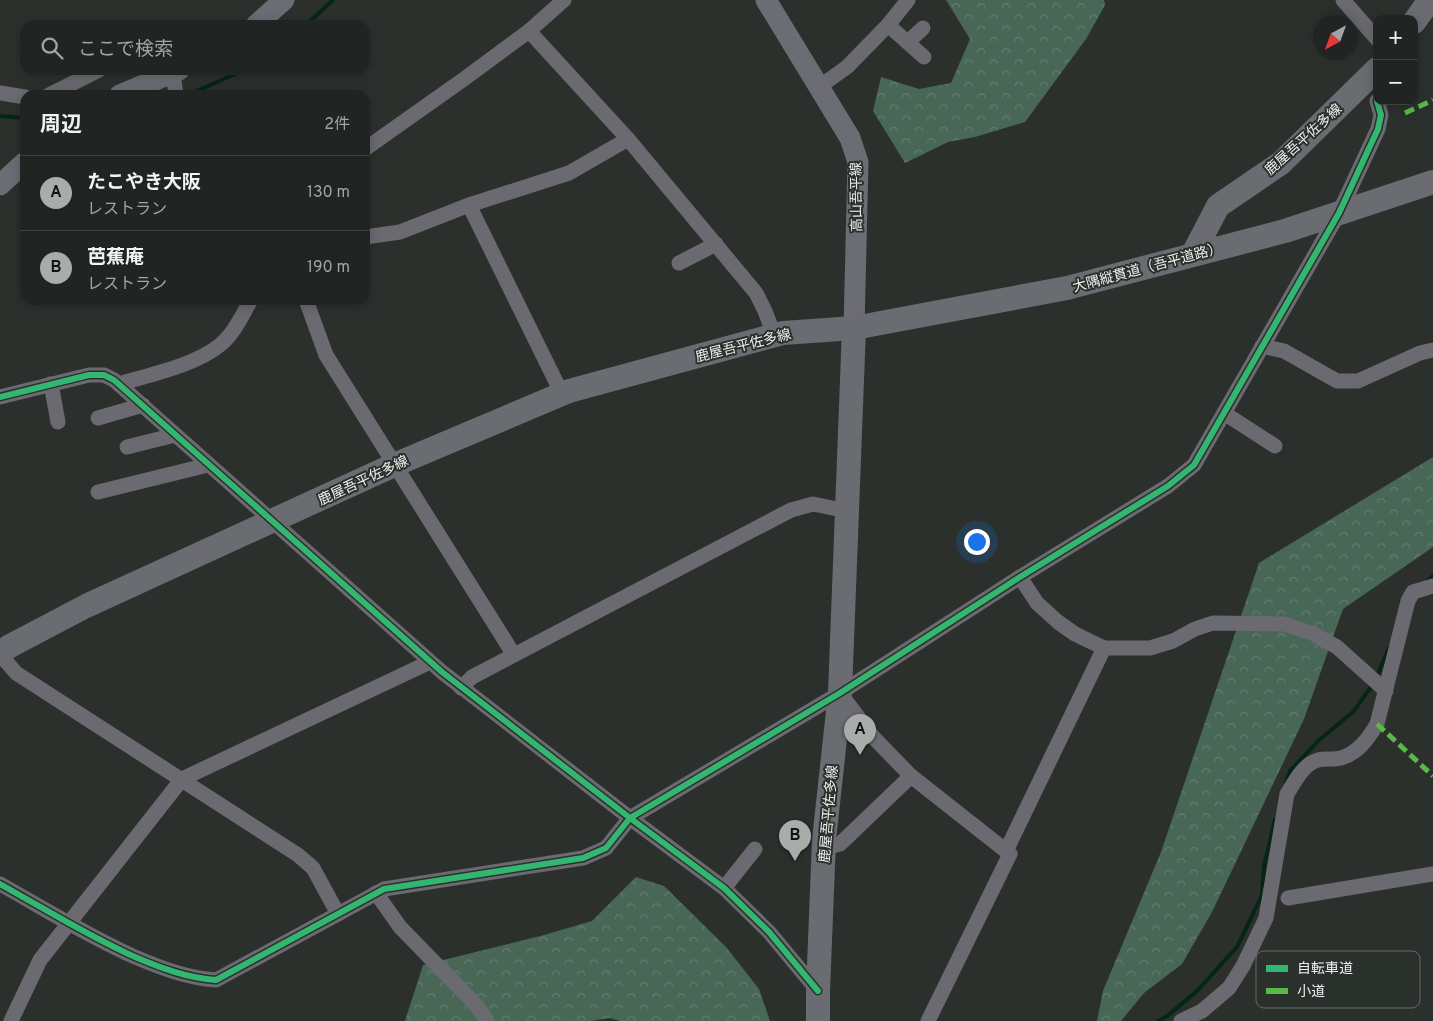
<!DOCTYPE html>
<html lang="ja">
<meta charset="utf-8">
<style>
body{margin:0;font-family:Overpass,"Noto Sans JP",sans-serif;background:#282c2a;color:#f1f3f6}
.controls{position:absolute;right:15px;top:15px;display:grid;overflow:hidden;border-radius:10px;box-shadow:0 2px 12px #0003}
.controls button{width:45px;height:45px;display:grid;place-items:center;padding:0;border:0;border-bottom:1px solid #3d4140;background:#202422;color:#f1f3f6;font:25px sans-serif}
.compass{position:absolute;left:1313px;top:15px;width:45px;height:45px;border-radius:50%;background:#202422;box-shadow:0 2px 12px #0003;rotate:221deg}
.you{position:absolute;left:976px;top:541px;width:18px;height:18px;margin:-12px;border:4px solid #fff;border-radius:50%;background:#1a73e8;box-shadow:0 0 0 8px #1a73e833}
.badge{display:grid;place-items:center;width:32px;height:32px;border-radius:50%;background:#a8adaa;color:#111;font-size:16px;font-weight:700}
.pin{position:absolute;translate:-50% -41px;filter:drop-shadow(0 1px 2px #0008)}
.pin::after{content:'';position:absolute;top:26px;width:18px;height:15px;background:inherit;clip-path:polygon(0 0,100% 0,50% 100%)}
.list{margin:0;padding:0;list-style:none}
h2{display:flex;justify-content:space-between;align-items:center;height:65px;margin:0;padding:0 20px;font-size:21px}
h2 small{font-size:16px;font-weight:400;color:#a2a4a5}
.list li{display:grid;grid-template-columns:32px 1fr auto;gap:15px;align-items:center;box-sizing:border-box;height:75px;padding:0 20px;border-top:1px solid #3d4140}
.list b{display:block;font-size:19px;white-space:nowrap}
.list p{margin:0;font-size:16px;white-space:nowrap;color:#a2a4a5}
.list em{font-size:16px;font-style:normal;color:#a2a4a5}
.icon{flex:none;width:28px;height:28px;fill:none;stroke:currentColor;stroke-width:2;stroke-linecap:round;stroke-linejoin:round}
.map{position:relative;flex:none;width:1433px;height:1021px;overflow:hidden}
.search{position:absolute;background:#202422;box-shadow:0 2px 12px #0003;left:20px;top:20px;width:350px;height:55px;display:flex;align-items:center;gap:12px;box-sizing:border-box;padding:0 18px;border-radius:15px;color:#a2a4a5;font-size:19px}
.panel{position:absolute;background:#202422;box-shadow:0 2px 12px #0003;left:20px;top:90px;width:350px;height:215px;border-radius:15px}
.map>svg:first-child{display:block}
.forest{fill:url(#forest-crowns)}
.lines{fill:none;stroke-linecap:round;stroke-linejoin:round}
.stream{stroke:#052516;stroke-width:4}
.street{stroke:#6b6a71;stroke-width:15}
.secondary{stroke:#6c6c74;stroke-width:21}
.primary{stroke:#6b6b72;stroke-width:24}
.quiet{stroke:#58b947;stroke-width:5;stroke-dasharray:10 5;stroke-linecap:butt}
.cycleway-casing{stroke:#2a312d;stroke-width:9}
.cycleway{stroke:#33b770;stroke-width:6}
.labels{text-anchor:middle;stroke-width:4;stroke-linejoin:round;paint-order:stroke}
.street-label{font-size:14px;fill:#ecf1ee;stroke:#2a312d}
.key{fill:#2a312d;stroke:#646b67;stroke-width:1}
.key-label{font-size:14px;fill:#ecf1ee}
</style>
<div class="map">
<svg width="1433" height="1021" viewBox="0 0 1433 1021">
<defs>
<pattern id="forest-crowns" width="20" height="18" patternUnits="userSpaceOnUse" patternTransform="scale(1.25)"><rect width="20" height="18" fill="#486756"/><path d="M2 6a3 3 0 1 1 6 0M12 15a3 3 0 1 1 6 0" fill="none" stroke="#637d6f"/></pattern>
</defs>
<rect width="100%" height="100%" fill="#2b302d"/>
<g class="forest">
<path d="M946 0H1104L1105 5 1086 39 1025 122 975 137 948 142 905 163 873 111 881 77 919 89 951 83 970 39Z"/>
<path d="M1433 457V547L1343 609 1304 719 1212 912 1182 964 1144 993 1121 1021H1097L1103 991 1161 852 1259 563Z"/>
<path d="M636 877 664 886 726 947 759 989 770 1021H620L610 1018 591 1021H405L423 965 544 935 592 921Z"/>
</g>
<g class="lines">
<g class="stream">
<path d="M306 25 333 0"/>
<path d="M188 95 244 70"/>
<path d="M0 116 25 118"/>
<path d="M1427 581 1433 576"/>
<path d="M1376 678 1389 648"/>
<path d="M1286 782 1290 771 1319 740 1353 712 1373 684"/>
<path d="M1158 1021 1167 1016 1196 992 1237 947 1262 895 1264 866 1275 820"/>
</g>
<g class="street">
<path d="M1343 0 1377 39"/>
<path d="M888 25 924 57"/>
<path d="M529 31 564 0"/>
<path d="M908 42 923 28"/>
<path d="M173 73 176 95"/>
<path d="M819 87 847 67 888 25 908 0"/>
<path d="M0 93 25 97"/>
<path d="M49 95 99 70"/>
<path d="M365 149 464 79 529 31 628 139 756 293 765 311 774 335"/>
<path d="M469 205 569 173 628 139"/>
<path d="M365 237 400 232 469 205 562 394"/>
<path d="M679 263 716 244"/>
<path d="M306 300 326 355 514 655"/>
<path d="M1262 346 1284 351 1337 381H1358L1420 353 1433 350"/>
<path d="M51 384 58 422"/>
<path d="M119 384C151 374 194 366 220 345 234 334 242 315 251 300"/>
<path d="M0 397 89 375H104L114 380 442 672 630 818 724 888 769 932 818 991"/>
<path d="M1224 413 1275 446"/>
<path d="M98 418 143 405"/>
<path d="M127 447 175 435"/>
<path d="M98 492 208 465"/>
<path d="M1020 577 1037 603 1058 622 1075 634 1104 648H1150L1173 641 1195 629 1213 623 1284 624 1314 634 1337 647 1386 691"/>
<path d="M0 654 16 673 298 855 313 868 338 914"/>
<path d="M461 688 472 677 791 510 813 504 847 511"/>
<path d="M840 693 874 738 911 776 1010 854 928 1021"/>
<path d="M824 848 840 844 911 776"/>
<path d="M1006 851 1104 648"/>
<path d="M0 884C45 909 88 936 135 957 161 968 187 978 216 980L384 889 583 858 606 848 630 818 840 693 1020 577 1168 486 1194 465 1339 213 1378 129 1381 115 1377 101"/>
<path d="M724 888 755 849"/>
<path d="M376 893 400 927 477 1006 487 1021"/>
<path d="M1288 898 1433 874"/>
<path d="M11 1021 40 960 182 779 430 662"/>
<path d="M1181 1021 1202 1011 1229 988 1243 966 1266 918 1287 794C1294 783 1303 764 1318 760 1325 758 1334 760 1341 758 1358 753 1368 739 1377 724L1408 601 1413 592 1433 586"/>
</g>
<g class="secondary">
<path d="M766 0 850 138 858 162 854 328"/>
<path d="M256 25 284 0"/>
<path d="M120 95 179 70"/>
<path d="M0 185 25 162"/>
</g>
<g class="primary">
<path d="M1414 22 1430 0"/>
<path d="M1193 254 1218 206 1281 163 1377 69"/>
<path d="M0 653 10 646 86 606 394 465 569 391 783 333 854 328 1067 288 1285 231 1433 182"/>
<path d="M818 1021V991L824 840 840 693 854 328"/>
</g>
<g class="quiet">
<path d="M1405 113 1433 100"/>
<path d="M1377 724 1433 776"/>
</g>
<defs>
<g id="cycleway">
<path d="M0 397 89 375H104L114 380 442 672 630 818 724 888 769 932 818 991"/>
<path d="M0 884C45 909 88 936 135 957 161 968 187 978 216 980L384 889 583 858 606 848 630 818 840 693 1020 577 1168 486 1194 465 1339 213 1378 129 1381 115 1377 101"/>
</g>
</defs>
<use href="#cycleway" class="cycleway-casing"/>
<use href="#cycleway" class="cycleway"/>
</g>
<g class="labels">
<g class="street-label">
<text transform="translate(1303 139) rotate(-42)" y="5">鹿屋吾平佐多線</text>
<text transform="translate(856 197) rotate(-91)" y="5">高山吾平線</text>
<text transform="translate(1147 267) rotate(-15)" y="5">大隅縦貫道（吾平道路）</text>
<text transform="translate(743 345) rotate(-14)" y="5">鹿屋吾平佐多線</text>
<text transform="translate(363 480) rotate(-25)" y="5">鹿屋吾平佐多線</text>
<text transform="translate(828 814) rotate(-85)" y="5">鹿屋吾平佐多線</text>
</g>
</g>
<rect x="1256" y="951" width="164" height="57" rx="8" class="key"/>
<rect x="1266" y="965" width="22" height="7" fill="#33b770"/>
<rect x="1266" y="988" width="22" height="6" fill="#58b947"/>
<g class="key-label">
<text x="1297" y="973">自転車道</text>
<text x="1297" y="996">小道</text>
</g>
</svg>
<div class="controls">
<button>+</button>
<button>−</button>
</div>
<svg class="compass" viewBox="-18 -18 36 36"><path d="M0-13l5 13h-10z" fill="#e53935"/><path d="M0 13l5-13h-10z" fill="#a2a4a5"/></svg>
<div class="you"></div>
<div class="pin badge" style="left:860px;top:755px">A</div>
<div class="pin badge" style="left:795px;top:861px">B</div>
<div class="search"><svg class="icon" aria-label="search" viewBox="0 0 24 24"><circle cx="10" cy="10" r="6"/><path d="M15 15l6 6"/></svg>ここで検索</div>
<section class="panel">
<h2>周辺<small>2件</small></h2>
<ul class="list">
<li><span class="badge">A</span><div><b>たこやき大阪</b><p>レストラン</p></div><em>130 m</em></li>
<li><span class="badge">B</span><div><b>芭蕉庵</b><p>レストラン</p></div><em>190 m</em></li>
</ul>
</section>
</div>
